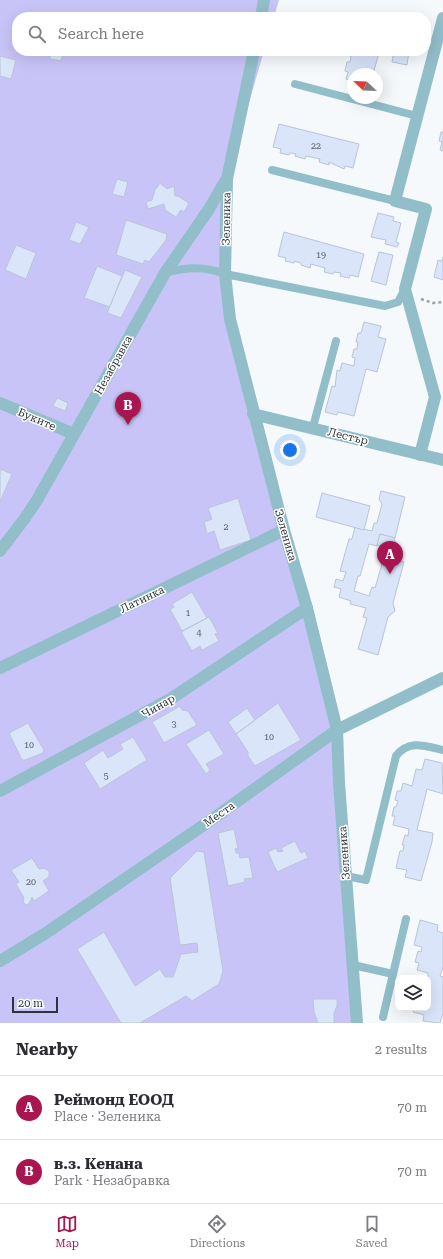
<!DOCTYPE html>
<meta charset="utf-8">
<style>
body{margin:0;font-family:"Roboto Serif",serif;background:#f2f2f3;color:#2b2b33}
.controls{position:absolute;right:12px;bottom:12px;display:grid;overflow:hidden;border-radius:8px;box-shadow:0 4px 16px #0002}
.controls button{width:36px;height:36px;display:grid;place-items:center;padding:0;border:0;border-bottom:1px solid #e1e1e2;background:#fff;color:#2b2b33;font:20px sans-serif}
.compass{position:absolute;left:347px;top:68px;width:36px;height:36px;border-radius:50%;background:#fff;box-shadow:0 4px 16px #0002;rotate:293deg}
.scale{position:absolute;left:12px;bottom:10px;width:46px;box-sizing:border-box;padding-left:4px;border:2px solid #2d353b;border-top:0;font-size:11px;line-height:14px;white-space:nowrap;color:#2d353b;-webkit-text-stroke:3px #fff;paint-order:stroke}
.you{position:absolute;left:290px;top:450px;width:14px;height:14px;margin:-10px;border:3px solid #fff;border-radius:50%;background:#1a73e8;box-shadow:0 0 0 6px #1a73e833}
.badge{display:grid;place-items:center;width:26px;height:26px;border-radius:50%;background:#a81550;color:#fff;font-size:13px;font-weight:700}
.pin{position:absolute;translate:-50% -33px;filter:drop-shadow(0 1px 2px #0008)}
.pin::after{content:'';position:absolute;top:21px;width:14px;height:12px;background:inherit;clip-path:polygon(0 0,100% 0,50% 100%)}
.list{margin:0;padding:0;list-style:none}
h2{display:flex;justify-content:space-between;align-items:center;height:52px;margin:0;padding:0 16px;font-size:17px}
h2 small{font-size:13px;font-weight:400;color:#7c7c81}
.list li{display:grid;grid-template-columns:26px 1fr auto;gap:12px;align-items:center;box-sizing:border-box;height:64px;padding:0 16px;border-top:1px solid #e1e1e2}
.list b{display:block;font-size:15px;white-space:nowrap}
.list p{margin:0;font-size:13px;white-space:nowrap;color:#7c7c81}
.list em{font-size:13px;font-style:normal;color:#7c7c81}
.icon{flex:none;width:22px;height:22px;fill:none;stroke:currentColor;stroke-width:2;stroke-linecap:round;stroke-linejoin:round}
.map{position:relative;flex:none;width:443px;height:1023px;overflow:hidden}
.search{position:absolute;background:#fff;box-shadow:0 4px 16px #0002;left:12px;right:12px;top:12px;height:44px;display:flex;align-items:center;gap:10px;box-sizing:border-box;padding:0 14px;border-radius:16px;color:#7c7c81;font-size:15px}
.sheet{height:180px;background:#fff}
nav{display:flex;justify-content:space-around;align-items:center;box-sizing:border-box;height:56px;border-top:1px solid #e1e1e2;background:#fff;font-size:11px;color:#7c7c81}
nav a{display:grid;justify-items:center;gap:2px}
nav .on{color:#a81550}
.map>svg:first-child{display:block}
.green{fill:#c9c4f7}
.building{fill:#dae5fa;stroke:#bac4d8}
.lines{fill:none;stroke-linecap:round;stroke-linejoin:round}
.path{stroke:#9ca2a6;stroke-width:2.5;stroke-dasharray:3 3;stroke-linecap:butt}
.service{stroke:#91bec9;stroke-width:8}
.minor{stroke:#91bec9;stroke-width:12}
.labels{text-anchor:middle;stroke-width:3;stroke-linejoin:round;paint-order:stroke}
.number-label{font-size:9px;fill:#58616b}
.street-label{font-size:11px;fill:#2d353b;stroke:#fff}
</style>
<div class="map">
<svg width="443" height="1023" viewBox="0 0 443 1023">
<rect width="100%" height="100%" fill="#f5f9fc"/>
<path class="green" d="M0 0H279L274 17H17V51H264L227 179 230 319 337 730 357 1023H0Z"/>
<g class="building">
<path d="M50 51H64L61 61 50 59Z"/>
<path d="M326 51H378L379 53 373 74H353V81L346 79 348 72 345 71 347 62H350L351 56 336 52 335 55 326 53Z"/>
<path d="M394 51H409L407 65 392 62Z"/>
<path d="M0 56 16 60 11 79 0 76Z"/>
<path d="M279 124 359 144 353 168 345 166 344 169 329 162V165L319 162 320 159 306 156 305 159 295 156 296 154 292 153H290L289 155 280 153 281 149 273 147Z"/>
<path d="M441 132H443V151L440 150 442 142 439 141Z"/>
<path d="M117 179 128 182 124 197 112 194Z"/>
<path d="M160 183 167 189 174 186 175 196H178L189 203 184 212 181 210 176 217 165 210 164 204 148 209 146 202 152 200 155 190Z"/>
<path d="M378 213 394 217 393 221 401 223 396 242 399 243 397 247 385 244 386 240 371 237Z"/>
<path d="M126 220 167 234 166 240 149 262 145 260 143 264 116 255Z"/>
<path d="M76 222 89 227 80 244 69 240Z"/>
<path d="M284 232 364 254 358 277 350 275 349 278 340 276 341 273 334 272 333 274 324 272 325 268 311 264 310 268 301 265V263L297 262 295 261 294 263 285 261 286 258 278 256Z"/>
<path d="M16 245 36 253 26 279 5 270Z"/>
<path d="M379 252 393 255 386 285 371 281Z"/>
<path d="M443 257V280L434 277 438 260 442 261Z"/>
<path d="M97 266 122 276 110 307 84 298Z"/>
<path d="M125 270 142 277 121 318 107 313Z"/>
<path d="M364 322 381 326 378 337 386 339 377 372 366 369 354 416 338 412 337 415 325 412 332 386 335 387 337 370 340 371 342 363 354 366 355 358 352 357 354 349H357L358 342H356L358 333H361Z"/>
<path d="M57 398 68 403 65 411 53 406Z"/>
<path d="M0 469 12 474 0 502Z"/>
<path d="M381 491 405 497 395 538 380 534 377 546 369 544 360 576H358L354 591 369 596 372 587 375 588 384 557 404 562 393 603 395 611 388 617 378 655 358 649 367 618 363 617 366 608 350 604 351 601 339 597 341 589 334 587 336 579 343 581 346 572 340 571 349 539H352L355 527 372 531 374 523H377L382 504 379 499Z"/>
<path d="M322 493 370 506 364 530 316 517Z"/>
<path d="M238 498 251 540 220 550 214 531 207 534 204 522 212 519 208 508Z"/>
<path d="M380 534 395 538 394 540 400 546 398 554 389 558 384 557V547L377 545Z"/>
<path d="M192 592 207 618 182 631 170 609 174 607 172 604Z"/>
<path d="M209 617 218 633 215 634 219 641 202 650 200 646 192 651 181 632Z"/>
<path d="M278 703 301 740 255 766 248 756V752L236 734Z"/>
<path d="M180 706 182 710 188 711 197 725 164 743 152 722Z"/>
<path d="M247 708 255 720 236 734 228 722Z"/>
<path d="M28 723 44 750 43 753 25 760H22L9 733Z"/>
<path d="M209 730 224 754 206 764 210 770 206 774 186 744Z"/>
<path d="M133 737 147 760 100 789 84 763 103 750 108 758 123 749 120 744Z"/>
<path d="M425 759 442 763 443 794 427 789 417 830 433 833 432 842 421 881 405 877 407 870 396 868 400 851H403L404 845H402L405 835 408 836 409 829 393 825 395 816H392L394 807H396L398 801 395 800 397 791H401L403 783 412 786 416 769 422 770Z"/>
<path d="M234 829 238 848 235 849 236 853H239L240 858 249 857 253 878 244 879 245 882 228 886 218 833Z"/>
<path d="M295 841 301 853 305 851 308 858 277 872 268 852 276 848 278 852 283 851 281 848Z"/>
<path d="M197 851 204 852 223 971 219 984 192 1001 186 996 140 1023H121L77 949 104 932 135 986 160 969 165 977H173L181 954 198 952 197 943 180 945 170 878Z"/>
<path d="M32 858 39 869 44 868 49 871V877L43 881 49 891 34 901 32 897 29 904 26 905 23 902 24 898 16 884 19 882 11 870Z"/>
<path d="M420 920 438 925 437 931 443 933V967L440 976 443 977V1013L440 1023 423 1021 424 1015 413 1012 414 1008H428V973L417 970 419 963 415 962 418 951 421 952 422 947 414 945Z"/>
<path d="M313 999H337V1006L334 1013V1023H318L314 1012Z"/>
</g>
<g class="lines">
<path class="path" d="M421 299 433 303 443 302"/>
<g class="service">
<path d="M295 84 417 116"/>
<path d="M272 170 395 201"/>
<path d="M165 273C186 267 204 266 225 274L385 306 398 302 405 289"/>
<path d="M313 427 336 341"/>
<path d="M346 876 366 880 396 756C409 739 425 746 443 750"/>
<path d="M353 965 393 974 406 919"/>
<path d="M383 1017 393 974"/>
</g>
<g class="minor">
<path d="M261 17 264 0"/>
<path d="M254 51 227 179 225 274 230 319 284 530 307 608 337 730 339 783 357 1023"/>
<path d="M0 403 74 434"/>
<path d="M253 414 443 460"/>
<path d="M420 455 435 397 405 289 426 209 395 201 443 18"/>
<path d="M0 551 25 518 37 500 165 273 209 209 226 180"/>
<path d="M0 668 284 530"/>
<path d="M0 791 172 698 307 608"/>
<path d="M0 961 46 933 214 818 337 730 443 678"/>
</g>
</g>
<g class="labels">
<g class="number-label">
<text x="316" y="149">22</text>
<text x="321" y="258">19</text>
<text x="226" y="530">2</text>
<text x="188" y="616">1</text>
<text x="199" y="636">4</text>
<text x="174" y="727">3</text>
<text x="269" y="740">10</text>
<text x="29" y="748">10</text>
<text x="106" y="779">5</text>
<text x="31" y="885">20</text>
</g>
<g class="street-label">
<text transform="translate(226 219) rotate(-89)" y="4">Зеленика</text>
<text transform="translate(113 365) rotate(-61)" y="4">Незабравка</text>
<text transform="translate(37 419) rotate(23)" y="4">Буките</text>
<text transform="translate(348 436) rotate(14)" y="4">Лестър</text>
<text transform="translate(286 535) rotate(74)" y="4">Зеленика</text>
<text transform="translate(142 599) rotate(-26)" y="4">Латинка</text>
<text transform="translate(158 706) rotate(-30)" y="4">Чинар</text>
<text transform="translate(219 814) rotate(-35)" y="4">Места</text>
<text transform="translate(344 853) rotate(-94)" y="4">Зеленика</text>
</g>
</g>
</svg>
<div class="controls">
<button><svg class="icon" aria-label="layers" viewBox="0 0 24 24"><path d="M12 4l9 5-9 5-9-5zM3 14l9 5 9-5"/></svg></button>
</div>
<svg class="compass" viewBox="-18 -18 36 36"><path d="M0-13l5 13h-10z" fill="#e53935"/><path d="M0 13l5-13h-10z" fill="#7c7c81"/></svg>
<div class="scale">20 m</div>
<div class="you"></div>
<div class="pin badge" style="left:390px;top:574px">A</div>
<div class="pin badge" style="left:128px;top:425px">B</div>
<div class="search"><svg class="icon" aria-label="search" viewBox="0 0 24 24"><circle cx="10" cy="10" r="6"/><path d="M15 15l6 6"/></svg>Search here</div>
</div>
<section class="sheet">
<h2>Nearby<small>2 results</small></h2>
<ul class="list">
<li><span class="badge">A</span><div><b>Реймонд ЕООД</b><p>Place · Зеленика</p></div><em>70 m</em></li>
<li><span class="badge">B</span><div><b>в.з. Кенана</b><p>Park · Незабравка</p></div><em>70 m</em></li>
</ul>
</section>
<nav>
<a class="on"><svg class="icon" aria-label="map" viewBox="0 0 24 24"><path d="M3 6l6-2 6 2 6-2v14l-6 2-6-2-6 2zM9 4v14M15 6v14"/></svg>Map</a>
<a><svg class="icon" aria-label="directions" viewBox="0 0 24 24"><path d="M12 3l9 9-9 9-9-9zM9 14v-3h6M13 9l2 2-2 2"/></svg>Directions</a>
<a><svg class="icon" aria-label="saved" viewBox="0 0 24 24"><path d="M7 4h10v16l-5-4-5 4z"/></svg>Saved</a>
</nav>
